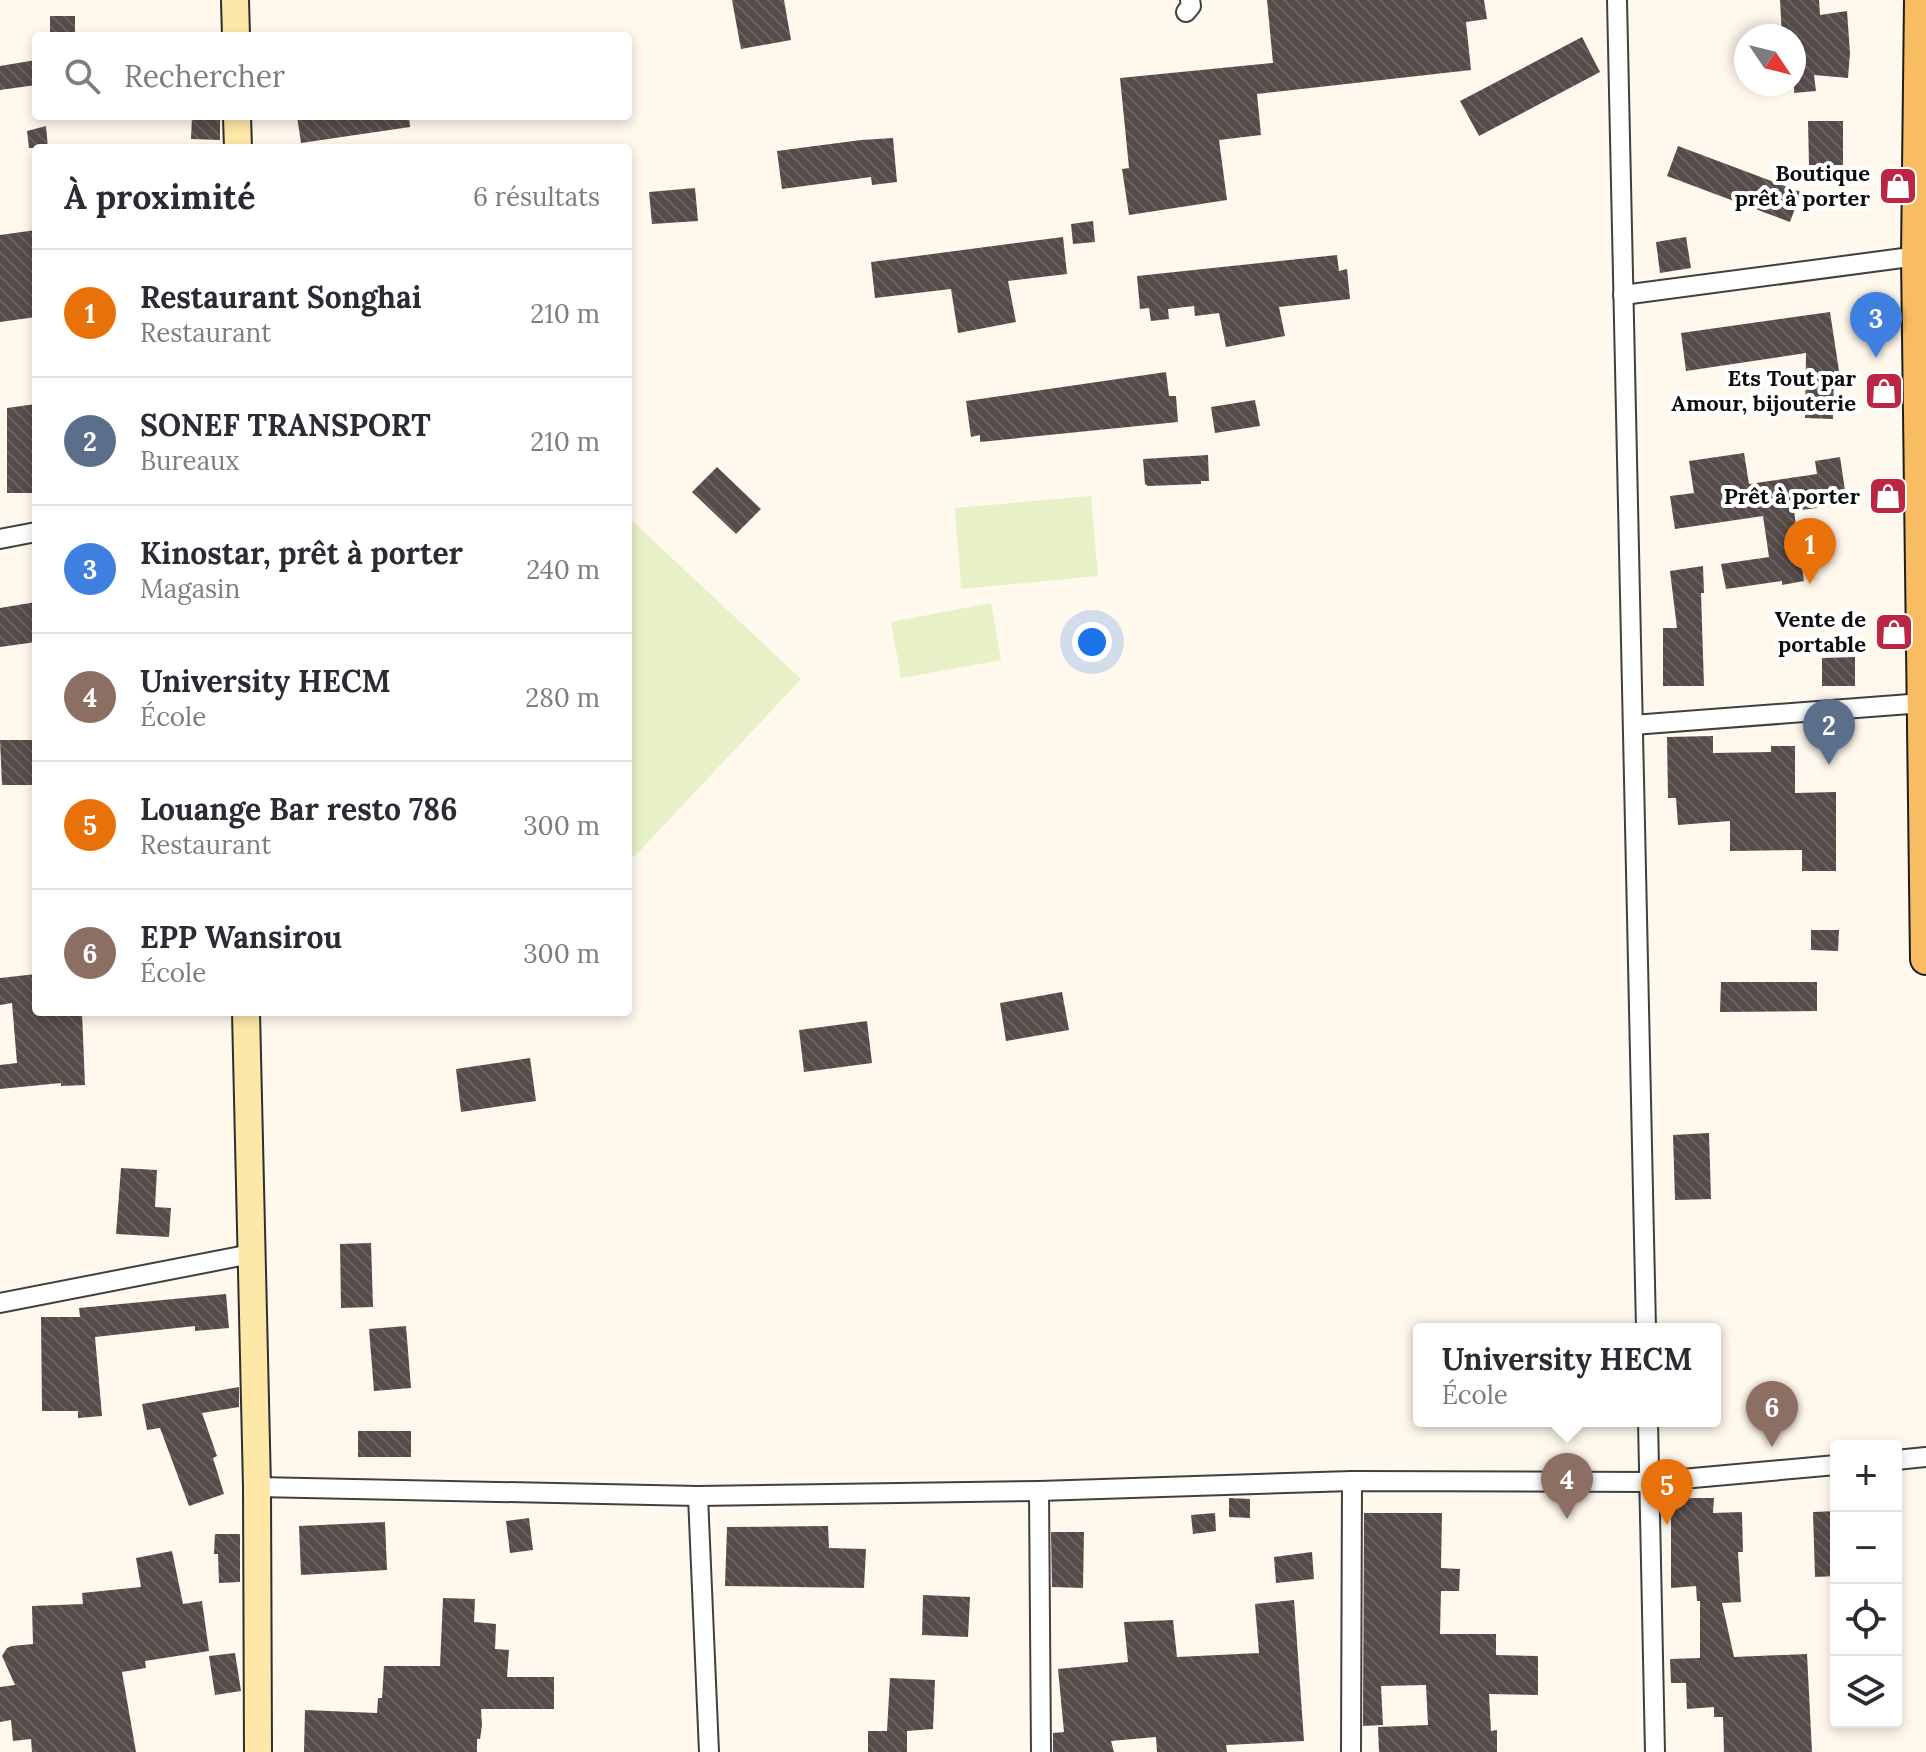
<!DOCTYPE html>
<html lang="fr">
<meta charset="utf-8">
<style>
body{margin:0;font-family:Lora,serif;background:#f2f2f3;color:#2b2b33}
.controls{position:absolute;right:24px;bottom:24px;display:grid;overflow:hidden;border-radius:8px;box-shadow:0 4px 12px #0003}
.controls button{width:72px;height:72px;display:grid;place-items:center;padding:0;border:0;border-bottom:2px solid #e1e1e2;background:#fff;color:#2b2b33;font:40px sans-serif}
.compass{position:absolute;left:1734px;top:24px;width:72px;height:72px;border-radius:50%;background:#fff;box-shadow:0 4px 12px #0003;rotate:125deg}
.you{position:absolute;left:1092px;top:642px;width:28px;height:28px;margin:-20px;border:6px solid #fff;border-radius:50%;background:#1a73e8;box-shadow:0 0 0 12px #1a73e833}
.badge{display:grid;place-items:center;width:52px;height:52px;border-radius:50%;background:#1a73e8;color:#fff;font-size:26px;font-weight:700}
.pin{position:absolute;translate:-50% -66px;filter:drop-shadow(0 2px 4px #0008)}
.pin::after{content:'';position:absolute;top:42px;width:28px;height:24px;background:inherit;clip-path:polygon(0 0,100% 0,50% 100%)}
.popup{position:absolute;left:1413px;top:1323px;width:308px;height:104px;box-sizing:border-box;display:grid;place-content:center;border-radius:8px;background:#fff;filter:drop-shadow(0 2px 6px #0005);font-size:26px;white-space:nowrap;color:#7c7c81}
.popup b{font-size:30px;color:#2b2b33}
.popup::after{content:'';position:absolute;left:50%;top:100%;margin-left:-16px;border:16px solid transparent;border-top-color:#fff}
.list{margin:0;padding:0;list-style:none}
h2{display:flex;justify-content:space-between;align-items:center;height:104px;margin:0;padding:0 32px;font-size:34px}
h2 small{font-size:26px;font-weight:400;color:#7c7c81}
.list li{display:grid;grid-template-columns:52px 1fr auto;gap:24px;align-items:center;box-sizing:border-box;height:128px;padding:0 32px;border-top:2px solid #e1e1e2}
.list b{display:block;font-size:30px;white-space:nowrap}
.list p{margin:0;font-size:26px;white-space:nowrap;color:#7c7c81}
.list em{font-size:26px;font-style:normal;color:#7c7c81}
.icon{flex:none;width:44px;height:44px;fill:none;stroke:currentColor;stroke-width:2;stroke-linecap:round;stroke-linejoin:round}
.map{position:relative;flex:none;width:1926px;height:1752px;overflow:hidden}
.search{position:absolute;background:#fff;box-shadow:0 4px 12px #0003;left:32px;top:32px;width:600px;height:88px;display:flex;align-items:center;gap:20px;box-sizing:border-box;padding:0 28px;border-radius:8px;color:#7c7c81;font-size:30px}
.panel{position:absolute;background:#fff;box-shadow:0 4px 12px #0003;left:32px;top:144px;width:600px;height:872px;border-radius:8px}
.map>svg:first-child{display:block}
.pitch{fill:#e8f0c8}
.building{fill:url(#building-back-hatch)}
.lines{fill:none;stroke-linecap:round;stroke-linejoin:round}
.street-casing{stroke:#404040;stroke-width:22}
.secondary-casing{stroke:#2f2f2f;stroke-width:30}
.primary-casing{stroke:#1e1e1e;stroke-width:34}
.street{stroke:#fff;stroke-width:18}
.secondary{stroke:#fee8a8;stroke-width:26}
.primary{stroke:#f8bd63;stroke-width:30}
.labels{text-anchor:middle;stroke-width:8;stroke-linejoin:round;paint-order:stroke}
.poi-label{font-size:22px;font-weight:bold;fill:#0d0d0d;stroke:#fff;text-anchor:end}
</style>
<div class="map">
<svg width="1926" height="1752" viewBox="0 0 1926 1752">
<defs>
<pattern id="building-back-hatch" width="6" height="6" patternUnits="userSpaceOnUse" patternTransform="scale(2)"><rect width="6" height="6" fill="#554c49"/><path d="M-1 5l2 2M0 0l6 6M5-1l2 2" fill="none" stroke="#68615f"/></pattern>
</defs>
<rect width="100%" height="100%" fill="#fff8ec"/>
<g class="pitch">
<path d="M1091 496 1098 576 961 589 955 508Z"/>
<path d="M628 517 801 679 634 857 628 851Z"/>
<path d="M991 603 1001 660 901 678 891 622Z"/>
</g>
<g class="building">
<path d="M732 0H784L791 40 741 49Z"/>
<path d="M1267 0H1484L1487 19 1466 22 1471 70 1257 94 1261 135 1219 140 1227 200 1129 215 1122 169 1129 168 1120 78 1273 63Z"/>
<path d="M1780 0H1819L1820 15 1847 11 1850 53 1848 78 1814 75 1816 91 1794 93V36H1782Z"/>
<rect x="50" y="16" width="25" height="20"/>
<path d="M1582 37 1600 72 1479 136 1460 101Z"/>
<path d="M36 60V85L0 90V66Z"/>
<path d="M192 116H220V140L191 139Z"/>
<path d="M297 116H409L410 127 301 143Z"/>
<path d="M1808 121H1843V165H1809Z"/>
<path d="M46 126 48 148H29L27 131Z"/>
<path d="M893 138 897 182 872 185 871 177 782 189 777 151 861 140Z"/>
<path d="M1678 146 1801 192 1790 222 1667 176Z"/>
<path d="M695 188 698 221 652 224 649 192Z"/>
<path d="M1093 221 1095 242 1073 244 1071 224Z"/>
<path d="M36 230V317L0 322V235Z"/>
<path d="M1063 237 1067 274 1008 281 1016 322 958 333 951 289 875 298 871 262Z"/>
<path d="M1686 237 1691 268 1660 273 1656 242Z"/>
<path d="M1337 255 1339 271 1347 269 1350 299 1279 307 1285 336 1226 347 1219 313 1195 316 1194 306 1168 309 1169 319 1151 321 1149 308 1140 309 1137 276Z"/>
<path d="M1830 312 1839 371H1834L1833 419 1805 418 1806 353 1686 371 1681 333Z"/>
<path d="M1166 372 1169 396H1176L1178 422 980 442V435L971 437 966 401Z"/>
<path d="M1255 400 1260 426 1215 433 1211 407Z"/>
<path d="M36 404V493H7V408Z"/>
<path d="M1744 453 1749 484 1817 474 1815 461 1840 457 1847 504 1794 511 1804 581 1782 585V581L1726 589 1721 564 1769 557 1763 516 1675 529 1670 496 1694 493 1689 461Z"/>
<path d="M1208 455 1209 481H1201V484L1148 486 1145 484 1143 459Z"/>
<path d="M717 467 761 509 736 534 692 492Z"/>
<path d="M1703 566 1704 593H1701L1704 686H1663V628H1677L1670 571Z"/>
<path d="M36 602V642L0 647V608Z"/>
<path d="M1855 657V686H1822V658Z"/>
<path d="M1713 736V753L1771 752V746H1795V793L1836 792V871H1802V850L1730 851V821L1678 825 1676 798H1668L1667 737Z"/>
<path d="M0 740H36V785H2Z"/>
<path d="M1811 930H1839L1838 951 1811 950Z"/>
<path d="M36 974V1012H82L85 1085 61 1086V1083L0 1089V1065L17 1063 12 1003 0 1005V978Z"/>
<path d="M1721 982H1817V1011L1720 1012Z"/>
<path d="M1062 992 1069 1030 1006 1041 1000 1003Z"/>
<path d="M867 1021 872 1063 804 1072 799 1030Z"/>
<path d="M530 1058 536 1101 461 1112 456 1069Z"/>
<path d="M1709 1133 1711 1199 1675 1200 1673 1135Z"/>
<path d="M121 1168 157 1170 155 1207 171 1208 169 1237 116 1234Z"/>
<path d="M371 1243 373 1307 341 1308 340 1244Z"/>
<path d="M226 1294 229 1328 195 1331V1326L95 1337 102 1416 78 1418V1411H42L41 1317H80L79 1308Z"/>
<path d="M406 1326 411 1388 374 1391 369 1329Z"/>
<path d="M239 1387V1407L202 1413 217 1456 213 1458 224 1494 189 1506 160 1428 147 1430 142 1404Z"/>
<rect x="358" y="1431" width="53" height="26"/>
<path d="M1229 1498 1250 1499V1518L1229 1517Z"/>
<path d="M1671 1498H1714L1713 1513 1742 1512 1743 1552H1738L1741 1602 1722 1603 1734 1657 1807 1654 1812 1752H1724L1723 1717H1714V1707L1687 1709 1686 1683H1671L1670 1659 1700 1658V1601H1697L1696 1586 1671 1588Z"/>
<path d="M1836 1511V1576L1815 1577 1813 1512Z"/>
<path d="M1215 1513 1216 1531 1193 1534 1191 1515Z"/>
<path d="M1364 1513H1442L1441 1568 1460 1569 1459 1591H1441L1440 1634H1496V1655L1538 1656V1695L1489 1694 1491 1731 1497 1730V1752H1379L1378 1727 1428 1725 1426 1685 1381 1686 1383 1725 1363 1726Z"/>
<path d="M529 1518 533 1550 510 1553 506 1521Z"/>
<path d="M385 1522 387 1570 301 1575 299 1526Z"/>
<path d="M828 1526 829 1548 866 1549 864 1588 725 1586 727 1527Z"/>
<path d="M1051 1532H1084L1083 1588 1052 1587Z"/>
<path d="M215 1534H240V1582L219 1583 218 1554H214Z"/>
<path d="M172 1551 183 1604 202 1601 209 1651 145 1661 146 1668 122 1672 136 1752H32L31 1739 13 1741 11 1720 0 1722V1687L15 1685 2 1656 7 1648 12 1646 33 1644 32 1606 83 1604 82 1593 141 1587 136 1558Z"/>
<path d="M1312 1552 1314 1579 1276 1583 1274 1557Z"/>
<path d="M923 1595 970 1597 968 1637 922 1635Z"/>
<path d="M443 1598 475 1599 474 1622 496 1624 495 1649 509 1650 507 1677H554V1709H481L482 1726 480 1739H477V1752H304L305 1710 377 1713 378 1698H382L384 1666H440Z"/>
<path d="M1294 1600 1304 1741 1226 1745 1227 1752H1157L1156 1737 1111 1741 1114 1752H1053V1733L1064 1732 1058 1669 1128 1662 1124 1622 1173 1620 1177 1657 1259 1653 1255 1604Z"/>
<path d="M235 1653 241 1691 215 1695 209 1656Z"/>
<path d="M890 1678 935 1680 933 1729 907 1731V1752H868V1731H887Z"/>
</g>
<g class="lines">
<defs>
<g id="street">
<path d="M1617 0 1646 1329"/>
<path d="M1186 12 1191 6 1190 0"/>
<path d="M1623 295 1926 255"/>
<path d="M0 539 36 532"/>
<path d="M1633 725 1923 703"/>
<path d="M0 1303 251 1254"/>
<path d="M1648 1421 1655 1752"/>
<path d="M1896 1460 1926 1457"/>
<path d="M257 1487 698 1496 1039 1491 1352 1481 1649 1482 1836 1465"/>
<path d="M1039 1491 1041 1752"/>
<path d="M698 1496 709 1752"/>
<path d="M1351 1752 1352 1481"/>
</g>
<g id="secondary">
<path d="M235 0 236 36"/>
<path d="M237 116 238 148"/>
<path d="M246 1012 257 1487 258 1752"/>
</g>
<path id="primary" d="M1920 0 1917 257 1926 959"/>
</defs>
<use href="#street" class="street-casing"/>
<use href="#secondary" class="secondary-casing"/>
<use href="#primary" class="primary-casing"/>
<use href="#street" class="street"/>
<use href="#secondary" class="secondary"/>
<use href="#primary" class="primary"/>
</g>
<defs>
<symbol id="shop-square" viewBox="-11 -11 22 22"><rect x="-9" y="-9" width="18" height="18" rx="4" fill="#bc2643" stroke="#fff"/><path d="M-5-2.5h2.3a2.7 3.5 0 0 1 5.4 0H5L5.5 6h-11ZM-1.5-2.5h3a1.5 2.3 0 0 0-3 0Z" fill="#fff"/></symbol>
</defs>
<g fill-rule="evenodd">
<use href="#shop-square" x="1876" y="164" width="44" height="44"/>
<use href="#shop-square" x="1862" y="369" width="44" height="44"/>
<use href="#shop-square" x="1866" y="474" width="44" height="44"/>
<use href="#shop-square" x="1872" y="610" width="44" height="44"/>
</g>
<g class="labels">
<g class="poi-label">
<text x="1870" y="181">Boutique<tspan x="1870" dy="25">prêt à porter</tspan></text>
<text x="1856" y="386">Ets Tout par<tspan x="1856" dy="25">Amour, bijouterie</tspan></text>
<text x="1860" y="504">Prêt à porter</text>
<text x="1866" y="627">Vente de<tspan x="1866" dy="25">portable</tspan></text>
</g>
</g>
</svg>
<div class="controls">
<button>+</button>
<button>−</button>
<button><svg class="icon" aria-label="locate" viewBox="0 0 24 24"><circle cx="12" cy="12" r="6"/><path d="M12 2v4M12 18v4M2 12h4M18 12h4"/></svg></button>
<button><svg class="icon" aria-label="layers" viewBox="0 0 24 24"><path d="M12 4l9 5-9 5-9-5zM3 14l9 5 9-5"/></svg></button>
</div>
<svg class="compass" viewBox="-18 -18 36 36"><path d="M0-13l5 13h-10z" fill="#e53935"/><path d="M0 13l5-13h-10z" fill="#7c7c81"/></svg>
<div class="you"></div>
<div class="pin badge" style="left:1810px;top:584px;background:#e8710a">1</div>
<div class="pin badge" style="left:1829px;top:765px;background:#5c6f8a">2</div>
<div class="pin badge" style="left:1876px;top:358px;background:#3f7fe0">3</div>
<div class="pin badge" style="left:1567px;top:1519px;background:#8d6e63">4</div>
<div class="popup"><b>University HECM</b>École</div>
<div class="pin badge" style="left:1667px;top:1525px;background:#e8710a">5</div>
<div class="pin badge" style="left:1772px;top:1447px;background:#8d6e63">6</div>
<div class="search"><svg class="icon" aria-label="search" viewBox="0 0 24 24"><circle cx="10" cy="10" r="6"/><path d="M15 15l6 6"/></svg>Rechercher</div>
<section class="panel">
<h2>À proximité<small>6 résultats</small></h2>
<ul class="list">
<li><span class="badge" style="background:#e8710a">1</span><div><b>Restaurant Songhai</b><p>Restaurant</p></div><em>210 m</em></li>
<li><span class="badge" style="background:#5c6f8a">2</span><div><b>SONEF TRANSPORT</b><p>Bureaux</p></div><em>210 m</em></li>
<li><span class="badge" style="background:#3f7fe0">3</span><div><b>Kinostar, prêt à porter</b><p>Magasin</p></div><em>240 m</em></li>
<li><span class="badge" style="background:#8d6e63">4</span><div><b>University HECM</b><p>École</p></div><em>280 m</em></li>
<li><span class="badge" style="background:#e8710a">5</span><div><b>Louange Bar resto 786</b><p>Restaurant</p></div><em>300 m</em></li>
<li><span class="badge" style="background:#8d6e63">6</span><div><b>EPP Wansirou</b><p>École</p></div><em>300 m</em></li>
</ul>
</section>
</div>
